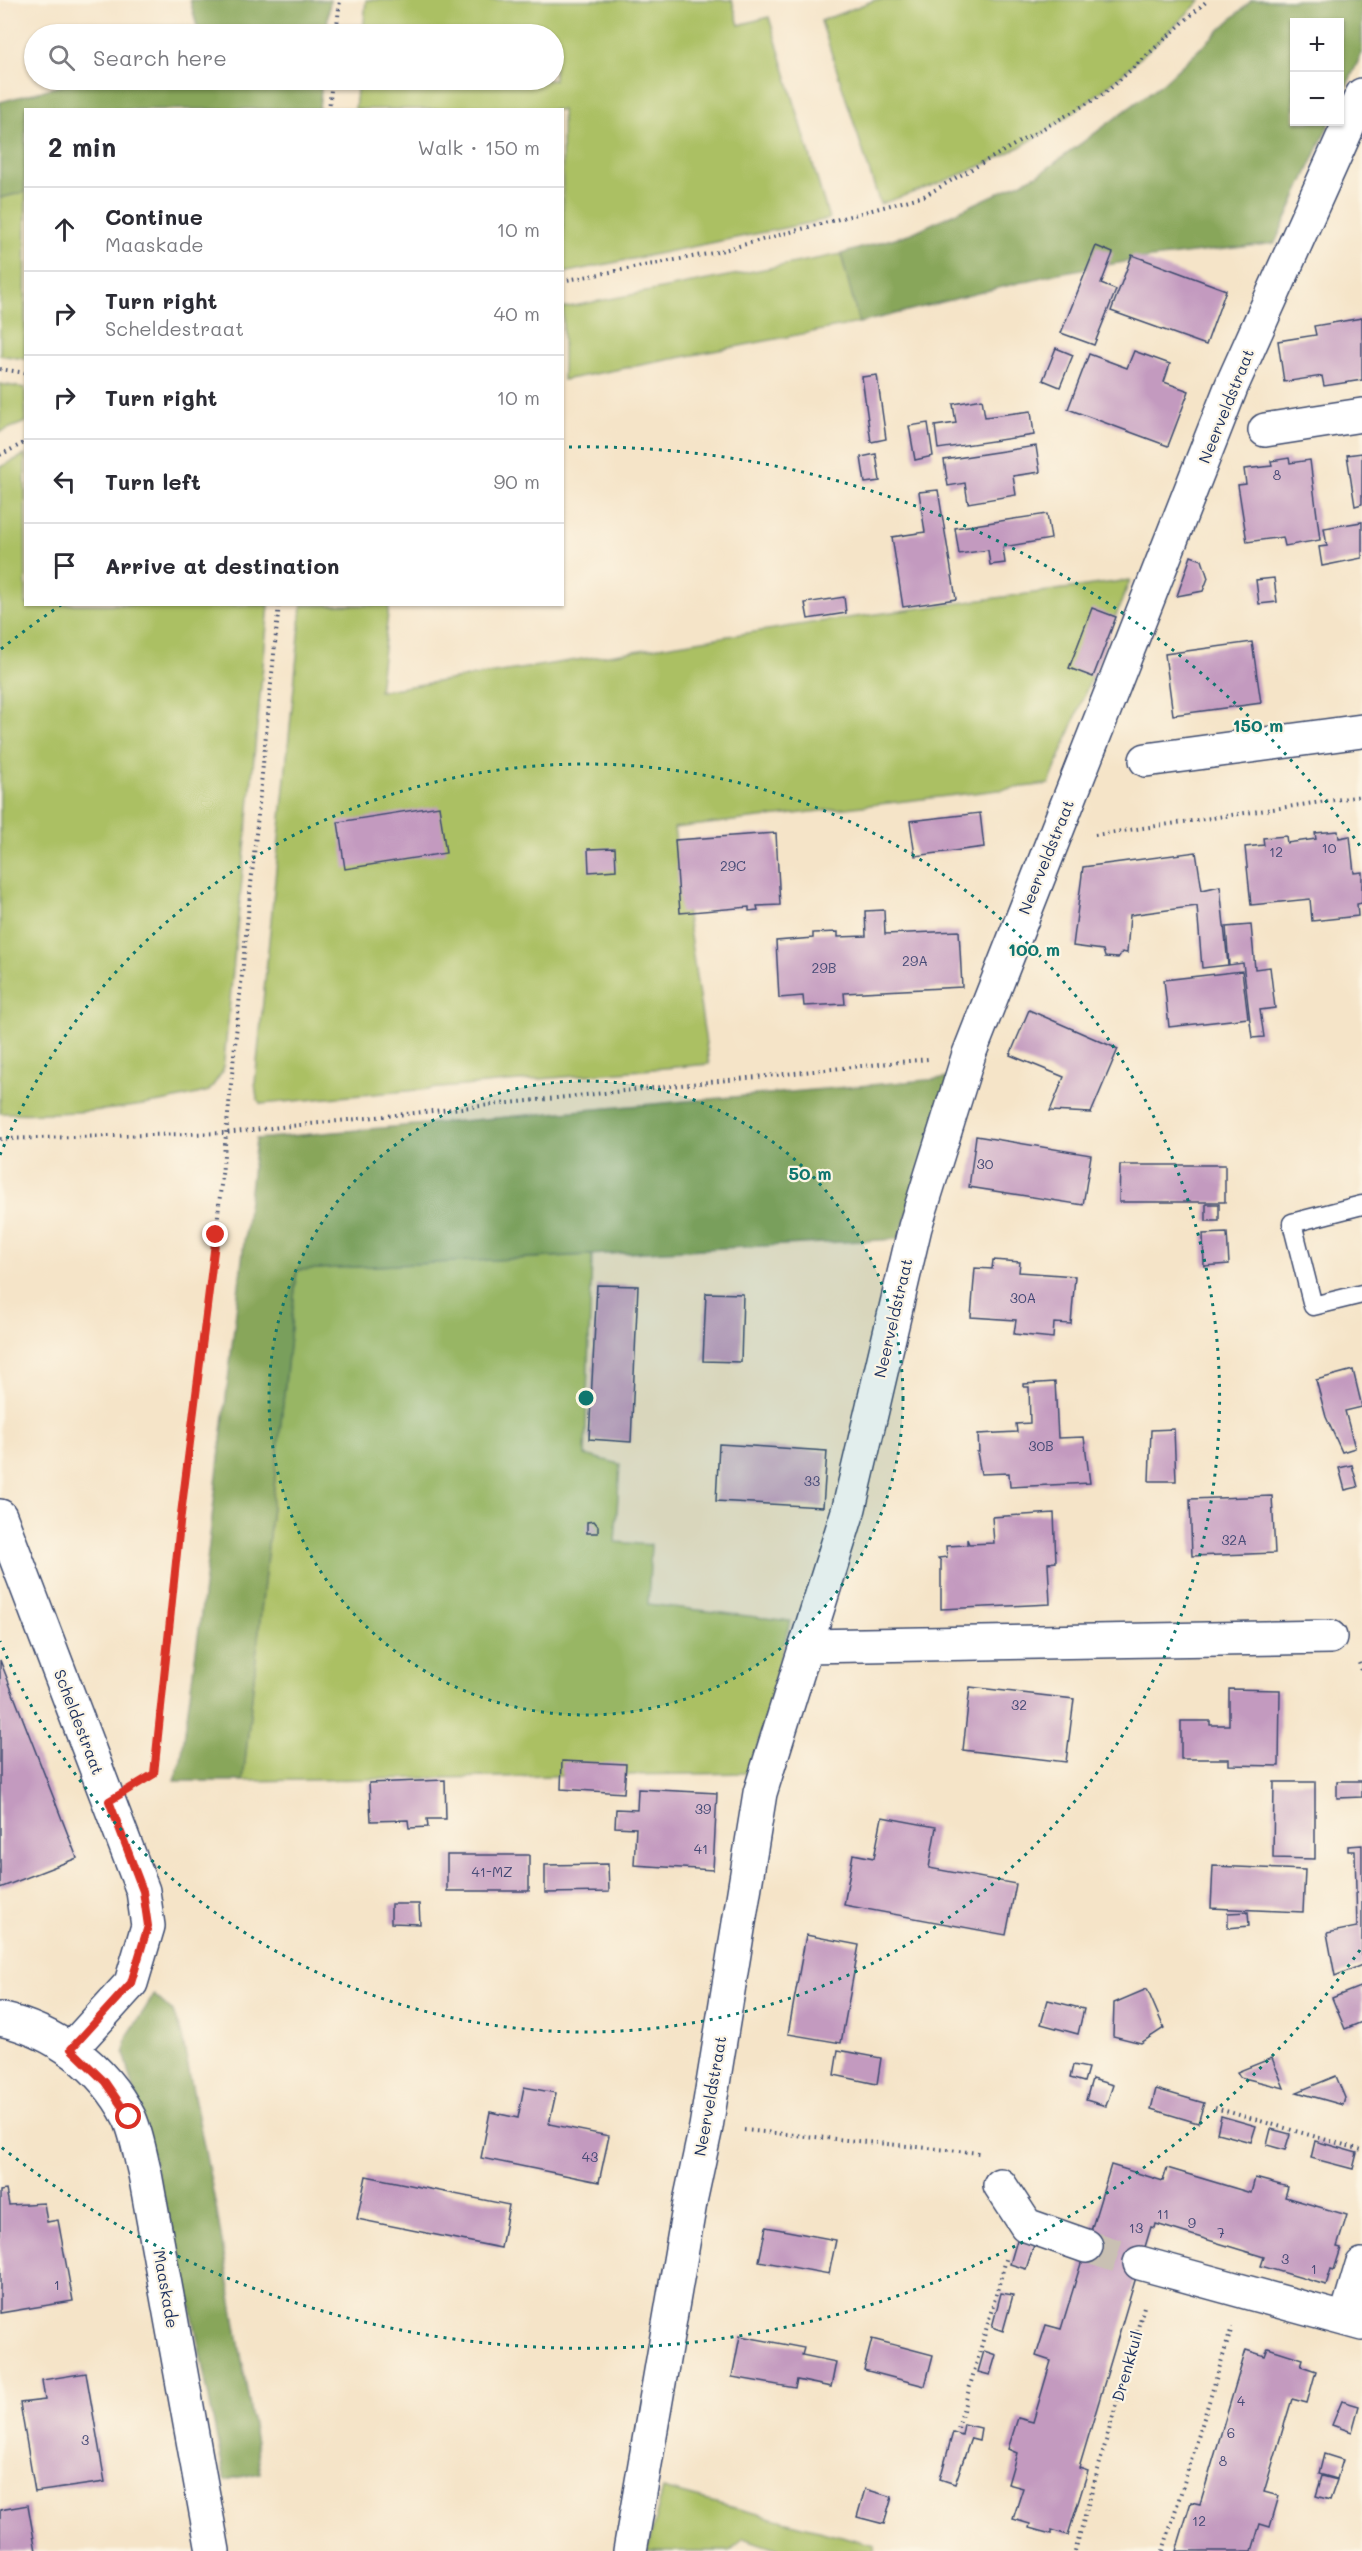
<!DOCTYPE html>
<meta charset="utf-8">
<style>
body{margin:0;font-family:Mali,sans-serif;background:#f2f2f3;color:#2b2b33}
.controls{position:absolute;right:18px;top:18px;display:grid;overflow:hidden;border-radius:0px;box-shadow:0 2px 4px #0004}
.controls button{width:54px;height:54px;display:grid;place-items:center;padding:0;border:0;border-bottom:2px solid #e1e1e2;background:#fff;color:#2b2b33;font:30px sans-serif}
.stop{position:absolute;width:18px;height:18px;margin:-14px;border:4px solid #d93025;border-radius:50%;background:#fff}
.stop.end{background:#d93025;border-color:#fff;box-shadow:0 2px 6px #0008}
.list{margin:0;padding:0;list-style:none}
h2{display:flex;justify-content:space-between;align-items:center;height:78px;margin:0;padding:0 24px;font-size:26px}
h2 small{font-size:20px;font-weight:400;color:#7c7c81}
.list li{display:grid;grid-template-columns:39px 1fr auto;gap:18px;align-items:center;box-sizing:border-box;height:84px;padding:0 24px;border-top:2px solid #e1e1e2}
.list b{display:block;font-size:22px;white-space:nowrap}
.list p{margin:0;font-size:20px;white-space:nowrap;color:#7c7c81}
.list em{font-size:20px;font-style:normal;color:#7c7c81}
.icon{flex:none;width:33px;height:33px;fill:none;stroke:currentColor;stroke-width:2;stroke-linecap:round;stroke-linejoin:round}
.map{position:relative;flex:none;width:1362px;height:2551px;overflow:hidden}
.search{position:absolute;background:#fff;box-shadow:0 2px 4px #0004;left:24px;top:24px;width:540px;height:66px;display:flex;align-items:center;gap:15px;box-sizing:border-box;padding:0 21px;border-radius:33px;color:#7c7c81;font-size:22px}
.panel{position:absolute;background:#fff;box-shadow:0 2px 4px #0004;left:24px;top:108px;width:540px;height:498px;border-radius:0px}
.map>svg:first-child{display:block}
.green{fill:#abc064;stroke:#637861;stroke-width:1.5}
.forest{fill:#88a65a;stroke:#526a5c;stroke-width:1.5}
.building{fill:#c39abf}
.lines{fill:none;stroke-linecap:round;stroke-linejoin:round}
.street-tunnel{stroke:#c9c0b3;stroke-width:33;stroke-dasharray:33 16;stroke-linecap:butt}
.lane-casing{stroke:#3c4a6e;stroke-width:21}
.street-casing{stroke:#3c4a6e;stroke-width:36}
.path{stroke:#3c4a6e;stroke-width:4;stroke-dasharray:1.5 4.5;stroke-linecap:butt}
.lane{stroke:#fff;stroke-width:18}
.street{stroke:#fff;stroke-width:33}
.route{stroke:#d93025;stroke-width:8}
.ring{fill:none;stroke:#0f766e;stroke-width:3;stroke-dasharray:3 6}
.labels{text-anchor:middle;stroke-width:4.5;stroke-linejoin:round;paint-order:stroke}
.number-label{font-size:14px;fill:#454a76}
.street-label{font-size:16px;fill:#1b2f5e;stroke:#fcf5e5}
.centre{fill:#0f766e;stroke:#fcf5e5;stroke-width:3}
.ring-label{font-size:18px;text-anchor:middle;font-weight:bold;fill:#0f766e;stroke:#fcf5e5;stroke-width:4.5;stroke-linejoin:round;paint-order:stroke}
</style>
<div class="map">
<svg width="1362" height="2551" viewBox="0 0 1362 2551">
<rect width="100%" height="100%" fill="#fcf5e5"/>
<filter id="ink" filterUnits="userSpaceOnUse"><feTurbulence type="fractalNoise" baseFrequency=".0167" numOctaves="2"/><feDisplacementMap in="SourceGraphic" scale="12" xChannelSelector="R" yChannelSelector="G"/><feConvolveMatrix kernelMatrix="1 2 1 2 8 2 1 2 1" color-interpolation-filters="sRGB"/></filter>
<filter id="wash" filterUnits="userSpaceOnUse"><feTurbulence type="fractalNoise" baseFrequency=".008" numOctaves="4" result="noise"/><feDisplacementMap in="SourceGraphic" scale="24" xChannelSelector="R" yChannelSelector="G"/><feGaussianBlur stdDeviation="1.35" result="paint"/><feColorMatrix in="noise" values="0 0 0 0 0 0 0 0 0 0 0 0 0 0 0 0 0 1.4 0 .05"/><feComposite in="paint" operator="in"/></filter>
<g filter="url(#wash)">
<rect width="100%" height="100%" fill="#f5e4c8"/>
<g class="green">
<path d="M366 0H732L739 25 769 17 829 219 563 273 562 110 355 109 358 80H554V34H363Z"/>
<path d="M875 0H1201C1145 55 1085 112 1016 149 972 172 927 188 880 204L821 21Z"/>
<path d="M25 192H26L25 359 0 355V198Z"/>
<path d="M841 254 859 323 563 380V308Z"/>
<path d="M0 384 25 388 26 422 0 432Z"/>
<path d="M25 455 26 604 269 605 223 1071 209 1091C140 1110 71 1115 0 1113V467Z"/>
<path d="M1130 580 1049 784 674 828 709 1064 261 1104 257 1099 255 1083 302 605H389L379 691 818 622Z"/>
<path d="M592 1255 585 1455 620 1464 615 1542 651 1545 648 1604 790 1621 751 1773 243 1781 297 1270Z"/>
<path d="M663 2489 875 2545 874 2551H782L743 2538 730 2551H647Z"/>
</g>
<g class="forest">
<path d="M190 0H330L326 34H199Z"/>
<path d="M1252 0H1362V53L1340 100V22H1294V122H1330L1275 243 1143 259 1058 273 859 323 841 254 912 233 1041 173 1164 82Z"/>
<path d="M82 80H322L319 109 26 110 25 192 0 198V102Z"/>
<path d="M949 1078 899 1239 297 1270 243 1781H174L181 1760 200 1622 256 1139Z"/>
<path d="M154 1995 173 2012 182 2036 216 2207 261 2473 225 2480 187 2286 124 2052 128 2035Z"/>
</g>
<g id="blocks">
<g class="building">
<path d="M1096 246 1113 253 1101 284 1116 290 1094 345 1061 333Z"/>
<path d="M1132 255 1226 290 1206 345 1111 311Z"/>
<path d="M1362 318V380L1324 386 1322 376 1284 382 1278 341 1316 335 1314 326Z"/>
<path d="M1056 348 1073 355 1060 387 1043 380Z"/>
<path d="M1134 351 1170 364 1164 382 1189 391 1168 446 1068 409 1089 354 1127 368Z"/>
<path d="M877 375 886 439 871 442 862 377Z"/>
<path d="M982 399 985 417 1031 411 1034 435 938 449 935 426 956 423 953 404Z"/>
<path d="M928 423 933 456 915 460 909 426Z"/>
<path d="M1036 446 1040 472 1013 476 1016 495 968 503 965 483 948 486 944 460Z"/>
<path d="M1362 453V504L1355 506 1347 455Z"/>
<path d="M876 454 880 481 865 483 861 457Z"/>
<path d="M1289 458 1290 463 1310 460 1320 540 1285 546 1283 537 1247 542 1238 485 1246 484 1244 469 1272 466 1271 461Z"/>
<path d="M938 490 956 599 903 607 892 537 925 532 919 492Z"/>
<path d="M1047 514 1051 539 1003 547 1005 563 990 565 988 550 959 554 955 528Z"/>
<path d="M1362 522V558L1322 566 1319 547 1327 546 1324 528Z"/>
<path d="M1191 556 1202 560 1208 578 1203 591 1177 596Z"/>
<path d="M1274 578 1277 602 1259 604 1256 580Z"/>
<path d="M844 597 846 613 808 619 805 603Z"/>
<path d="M1092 608 1116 617 1093 677 1069 668Z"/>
<path d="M1252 642 1261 703 1173 715 1165 654Z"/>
<path d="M439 806 446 853 345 869 338 822Z"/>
<path d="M980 813 984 847 915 856 910 821Z"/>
<path d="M1338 831 1339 838 1350 836 1354 873 1362 872V903L1357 904 1358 916 1312 921 1310 899 1251 905 1245 847 1264 845 1263 838 1286 836 1287 843 1316 839 1315 833Z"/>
<path d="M776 833 780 905 757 906 758 910 749 911V907L680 913 675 840Z"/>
<path d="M615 848 616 870 589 872 588 849Z"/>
<path d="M1196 852 1202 890 1220 886 1228 965 1202 968 1197 906 1130 915 1127 953 1122 952 1118 958 1105 957 1103 950 1073 946 1083 867Z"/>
<path d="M884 910 885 934 959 931 962 987 844 993 845 1004 804 1006 803 996 779 998 776 941 813 938V933L838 932V937L866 936 865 911Z"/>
<path d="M1251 925 1255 969 1270 967 1275 1008 1260 1010 1264 1037 1252 1038 1243 963 1229 965 1226 927Z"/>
<path d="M1242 971 1248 1018 1169 1027 1164 980Z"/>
<path d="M1029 1010 1118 1049 1091 1113 1050 1111 1064 1077 1010 1055Z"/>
<path d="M976 1136 1091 1155 1083 1205 969 1187Z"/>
<path d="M1120 1165H1225V1202H1119Z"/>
<rect x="1206" y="1204" width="13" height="17"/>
<path d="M1227 1233 1229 1264 1204 1266 1203 1234Z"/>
<path d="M993 1260 1020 1262 1019 1272 1075 1276 1071 1324 1054 1323 1053 1338 1014 1334 1016 1320 971 1317 975 1268 992 1269Z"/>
<path d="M597 1285 638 1286 631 1442 589 1439Z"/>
<path d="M706 1293 743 1294 741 1362 703 1361Z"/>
<path d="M1353 1370 1362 1407 1345 1411 1355 1448 1342 1452 1326 1417 1316 1380Z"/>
<path d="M1055 1382 1058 1438 1084 1437 1090 1483 1010 1487 1009 1473 981 1474 977 1452H979L978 1434 1017 1432 1016 1424 1030 1423 1029 1387H1024V1384Z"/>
<path d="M1174 1429 1176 1481H1149L1151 1430Z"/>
<path d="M719 1444 827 1451 823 1507 716 1501Z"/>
<path d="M1352 1465 1358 1487 1345 1490 1339 1468Z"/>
<path d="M1272 1496 1275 1553 1192 1556 1190 1499Z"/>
<path d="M1054 1513 1056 1562 1048 1563 1050 1604 941 1609V1561L938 1558 947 1557 946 1546 967 1545V1539L969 1544 994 1543 992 1517Z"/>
<path d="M594 1521 598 1526V1533H587V1522Z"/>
<path d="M0 1660 77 1858 0 1888Z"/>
<path d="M970 1687 1074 1699 1066 1762 963 1750Z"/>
<path d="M1229 1689 1280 1690 1279 1766 1229 1765V1759H1181V1721H1210V1725H1229Z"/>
<path d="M562 1761 626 1764 624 1793 561 1789Z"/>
<path d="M445 1780 446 1819H427L428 1827 409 1828 408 1820 371 1821 369 1783Z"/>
<path d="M1337 1781H1362V1797L1337 1798Z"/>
<path d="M1274 1782H1315V1859L1273 1858Z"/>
<path d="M638 1789 717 1793 713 1870 634 1865 636 1828 615 1827 616 1809 637 1810Z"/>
<path d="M882 1817 936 1827 929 1868 1016 1884 1006 1935 844 1905 853 1854 874 1858Z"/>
<path d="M1362 1845V1965L1335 1976 1327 1933 1357 1927 1355 1851H1348V1846Z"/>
<rect x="447" y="1855" width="82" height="36"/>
<path d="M608 1864 609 1892 545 1893V1865Z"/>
<path d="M1213 1866 1305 1870 1303 1912 1211 1908Z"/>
<path d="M391 1904H419L420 1924 391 1923Z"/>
<path d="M1248 1912 1249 1926 1228 1928V1913Z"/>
<path d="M806 1935 859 1945 841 2043 788 2034Z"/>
<path d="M1362 1986V2022L1345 2029 1332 1998Z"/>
<path d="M1147 1989 1164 2028 1141 2043 1113 2036 1114 2003Z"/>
<path d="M1048 2000 1084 2009 1078 2034 1041 2024Z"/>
<path d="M838 2050 881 2058 877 2084 834 2075Z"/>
<path d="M1272 2058 1284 2088 1240 2077 1237 2072Z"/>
<path d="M1073 2065 1088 2068 1084 2082 1070 2078Z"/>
<path d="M1336 2076 1345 2098 1343 2105 1297 2092Z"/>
<path d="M1092 2079 1113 2085 1106 2106 1086 2100Z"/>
<path d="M524 2087 556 2093 549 2124 609 2136 599 2182 481 2158 490 2112 518 2118Z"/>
<path d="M1156 2089 1204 2103 1198 2123 1151 2109Z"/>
<path d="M1221 2116 1256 2126 1251 2142 1217 2133Z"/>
<path d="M1271 2129 1290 2134 1285 2150 1267 2145Z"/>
<path d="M1315 2141 1357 2153 1353 2169 1311 2158Z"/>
<path d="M1111 2165 1163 2181 1167 2168 1251 2193 1255 2178 1288 2187 1285 2197 1347 2215 1337 2247 1341 2248 1334 2270 1331 2269 1326 2285 1261 2266 1264 2257 1156 2224 1155 2228 1151 2227 1079 2468 1088 2471 1068 2535 1051 2530V2534L1029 2528 1030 2524 1013 2519 1023 2488 1008 2484 1017 2453 1008 2449 1018 2418 1033 2422 1051 2361 1036 2356 1046 2325 1061 2329Z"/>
<path d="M366 2176 509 2205 501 2248 357 2219Z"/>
<path d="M6 2190 9 2205 44 2203 47 2222 58 2220 73 2301 0 2313V2191Z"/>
<path d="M766 2227 836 2240 829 2274 759 2261Z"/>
<path d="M1017 2240 1034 2245 1026 2269 1010 2264Z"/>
<path d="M1001 2293 1013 2295 1003 2331 992 2327Z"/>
<path d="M740 2336 804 2348 802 2355 836 2362 831 2387 797 2380 795 2388 732 2377Z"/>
<path d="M872 2339 933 2355 925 2386 864 2370Z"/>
<path d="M1268 2348 1303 2359 1301 2366 1316 2371 1307 2403 1292 2399 1264 2492 1279 2496 1270 2527 1260 2524 1252 2551H1176L1191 2502 1200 2504 1246 2350 1265 2356Z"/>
<path d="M984 2351 996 2355 990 2375 978 2372Z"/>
<path d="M86 2373 105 2482 35 2492 20 2403 45 2400 42 2380Z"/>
<path d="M1342 2401 1359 2406 1352 2432 1332 2425Z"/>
<path d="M964 2424 981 2428 979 2440 971 2438 955 2484 940 2479 953 2432 962 2435Z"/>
<path d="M1324 2454 1343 2460 1337 2479 1319 2474Z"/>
<path d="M1322 2476 1337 2480 1330 2500 1316 2496Z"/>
<path d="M865 2489 892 2497 884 2524 857 2517Z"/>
<path d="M28 2505 36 2551H0V2510Z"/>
</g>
</g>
</g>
<g filter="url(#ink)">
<use href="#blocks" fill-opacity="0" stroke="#3c4a6e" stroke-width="1.5"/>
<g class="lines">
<path class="street-tunnel" d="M1086 2246 1140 2263"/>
<defs>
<path id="lane" d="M1362 1205 1292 1223 1313 1306 1362 1294"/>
<g id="street">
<path d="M1265 430 1362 415"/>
<path d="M1146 760 1362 731"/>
<path d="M0 1516 143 1891 148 1926 131 1983 71 2049"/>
<path d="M806 1646 1330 1637"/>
<path d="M0 2019C54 2031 103 2066 129 2117 137 2133 140 2156 145 2174L213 2551"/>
<path d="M1000 2185 1026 2225 1086 2246"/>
<path d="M1140 2263 1362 2324"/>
<path d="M1346 2319 1362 2265"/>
<path d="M630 2551 691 2197 706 2127 760 1793 849 1508 915 1227 969 1054 1232 385 1362 95"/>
</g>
</defs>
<use href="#lane" class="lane-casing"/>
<use href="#street" class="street-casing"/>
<g class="path">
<path d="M336 34 340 0"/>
<path d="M329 110 332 80"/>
<path d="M562 281 713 253 924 196 1104 94 1208 0"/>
<path d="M0 369 26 373"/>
<path d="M0 455 26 442"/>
<path d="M1095 835 1362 796"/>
<path d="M0 1139 224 1133 928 1059"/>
<path d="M1359 1663 1362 1671"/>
<path d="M142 1781 155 1774 181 1514 216 1235 279 604"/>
<path d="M1215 2108 1362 2150"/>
<path d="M744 2130 979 2153"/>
<path d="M958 2428 1007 2256"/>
<path d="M1075 2551 1145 2303"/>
<path d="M1163 2551 1232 2327"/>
</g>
<use href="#lane" class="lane"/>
<use href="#street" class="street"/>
</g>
</g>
<g class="lines" filter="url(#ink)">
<path class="route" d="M129 2117 105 2082 71 2049 131 1983 148 1926 143 1891 109 1801 154 1774 181 1514 216 1235"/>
</g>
<circle cx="586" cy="1398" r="317" fill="#0f766e" fill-opacity=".12"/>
<g class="ring">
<circle cx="586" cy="1398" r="317"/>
<path d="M0 1155A634 634 0 1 1 0 1641"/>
<path d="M1360 1950A951 951 0 0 1 1 2147M1 649A951 951 0 0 1 61 605M569 447A951 951 0 0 1 1360 846"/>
</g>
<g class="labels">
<g class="number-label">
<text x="1277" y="480">8</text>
<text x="1329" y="853">10</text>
<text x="1276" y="857">12</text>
<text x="733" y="871">29C</text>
<text x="915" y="966">29A</text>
<text x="824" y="973">29B</text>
<text x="985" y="1169">30</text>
<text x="1023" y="1303">30A</text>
<text x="1041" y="1451">30B</text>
<text x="812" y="1486">33</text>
<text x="1234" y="1545">32A</text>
<text x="1019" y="1710">32</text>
<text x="703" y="1814">39</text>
<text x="701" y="1854">41</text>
<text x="492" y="1877">41-MZ</text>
<text x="590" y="2162">43</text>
<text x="1163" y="2219">11</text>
<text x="1192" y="2228">9</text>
<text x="1136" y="2233">13</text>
<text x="1221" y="2238">7</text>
<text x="1285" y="2264">3</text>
<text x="1314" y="2274">1</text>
<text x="57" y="2290">1</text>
<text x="1241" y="2406">4</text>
<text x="1231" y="2438">6</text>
<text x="85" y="2445">3</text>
<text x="1223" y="2466">8</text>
<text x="1199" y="2526">12</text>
</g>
<g class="street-label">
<text transform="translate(1226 406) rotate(-68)" y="6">Neerveldstraat</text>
<text transform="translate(1046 857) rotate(-68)" y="6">Neerveldstraat</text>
<text transform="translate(893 1318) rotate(-77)" y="6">Neerveldstraat</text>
<text transform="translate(79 1722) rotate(69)" y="6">Scheldestraat</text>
<text transform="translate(710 2096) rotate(-80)" y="6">Neerveldstraat</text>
<text transform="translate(166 2289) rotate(80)" y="6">Maaskade</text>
<text transform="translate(1127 2366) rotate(-74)" y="6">Drenkkuil</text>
</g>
</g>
<circle cx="586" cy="1398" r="9" class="centre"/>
<g class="ring-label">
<text x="1258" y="732">150 m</text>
<text x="1034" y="956">100 m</text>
<text x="810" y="1180">50 m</text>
</g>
</svg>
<div class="controls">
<button>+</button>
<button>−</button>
</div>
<div class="stop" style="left:129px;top:2117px"></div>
<div class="stop end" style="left:216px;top:1235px"></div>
<div class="search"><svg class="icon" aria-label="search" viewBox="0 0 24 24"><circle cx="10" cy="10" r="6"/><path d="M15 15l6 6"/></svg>Search here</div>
<section class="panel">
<h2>2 min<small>Walk · 150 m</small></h2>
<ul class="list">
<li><svg class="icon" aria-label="ahead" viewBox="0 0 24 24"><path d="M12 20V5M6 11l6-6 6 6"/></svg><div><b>Continue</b><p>Maaskade</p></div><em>10 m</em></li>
<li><svg class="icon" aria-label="right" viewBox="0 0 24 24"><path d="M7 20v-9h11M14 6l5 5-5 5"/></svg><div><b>Turn right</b><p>Scheldestraat</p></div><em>40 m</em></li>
<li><svg class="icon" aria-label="right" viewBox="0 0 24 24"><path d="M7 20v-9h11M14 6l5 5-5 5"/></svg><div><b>Turn right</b></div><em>10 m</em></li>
<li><svg class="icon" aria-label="left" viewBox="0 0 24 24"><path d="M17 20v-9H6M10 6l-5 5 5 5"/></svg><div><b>Turn left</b></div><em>90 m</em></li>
<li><svg class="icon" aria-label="arrive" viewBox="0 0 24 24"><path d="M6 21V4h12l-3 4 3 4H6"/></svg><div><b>Arrive at destination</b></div></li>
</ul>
</section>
</div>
